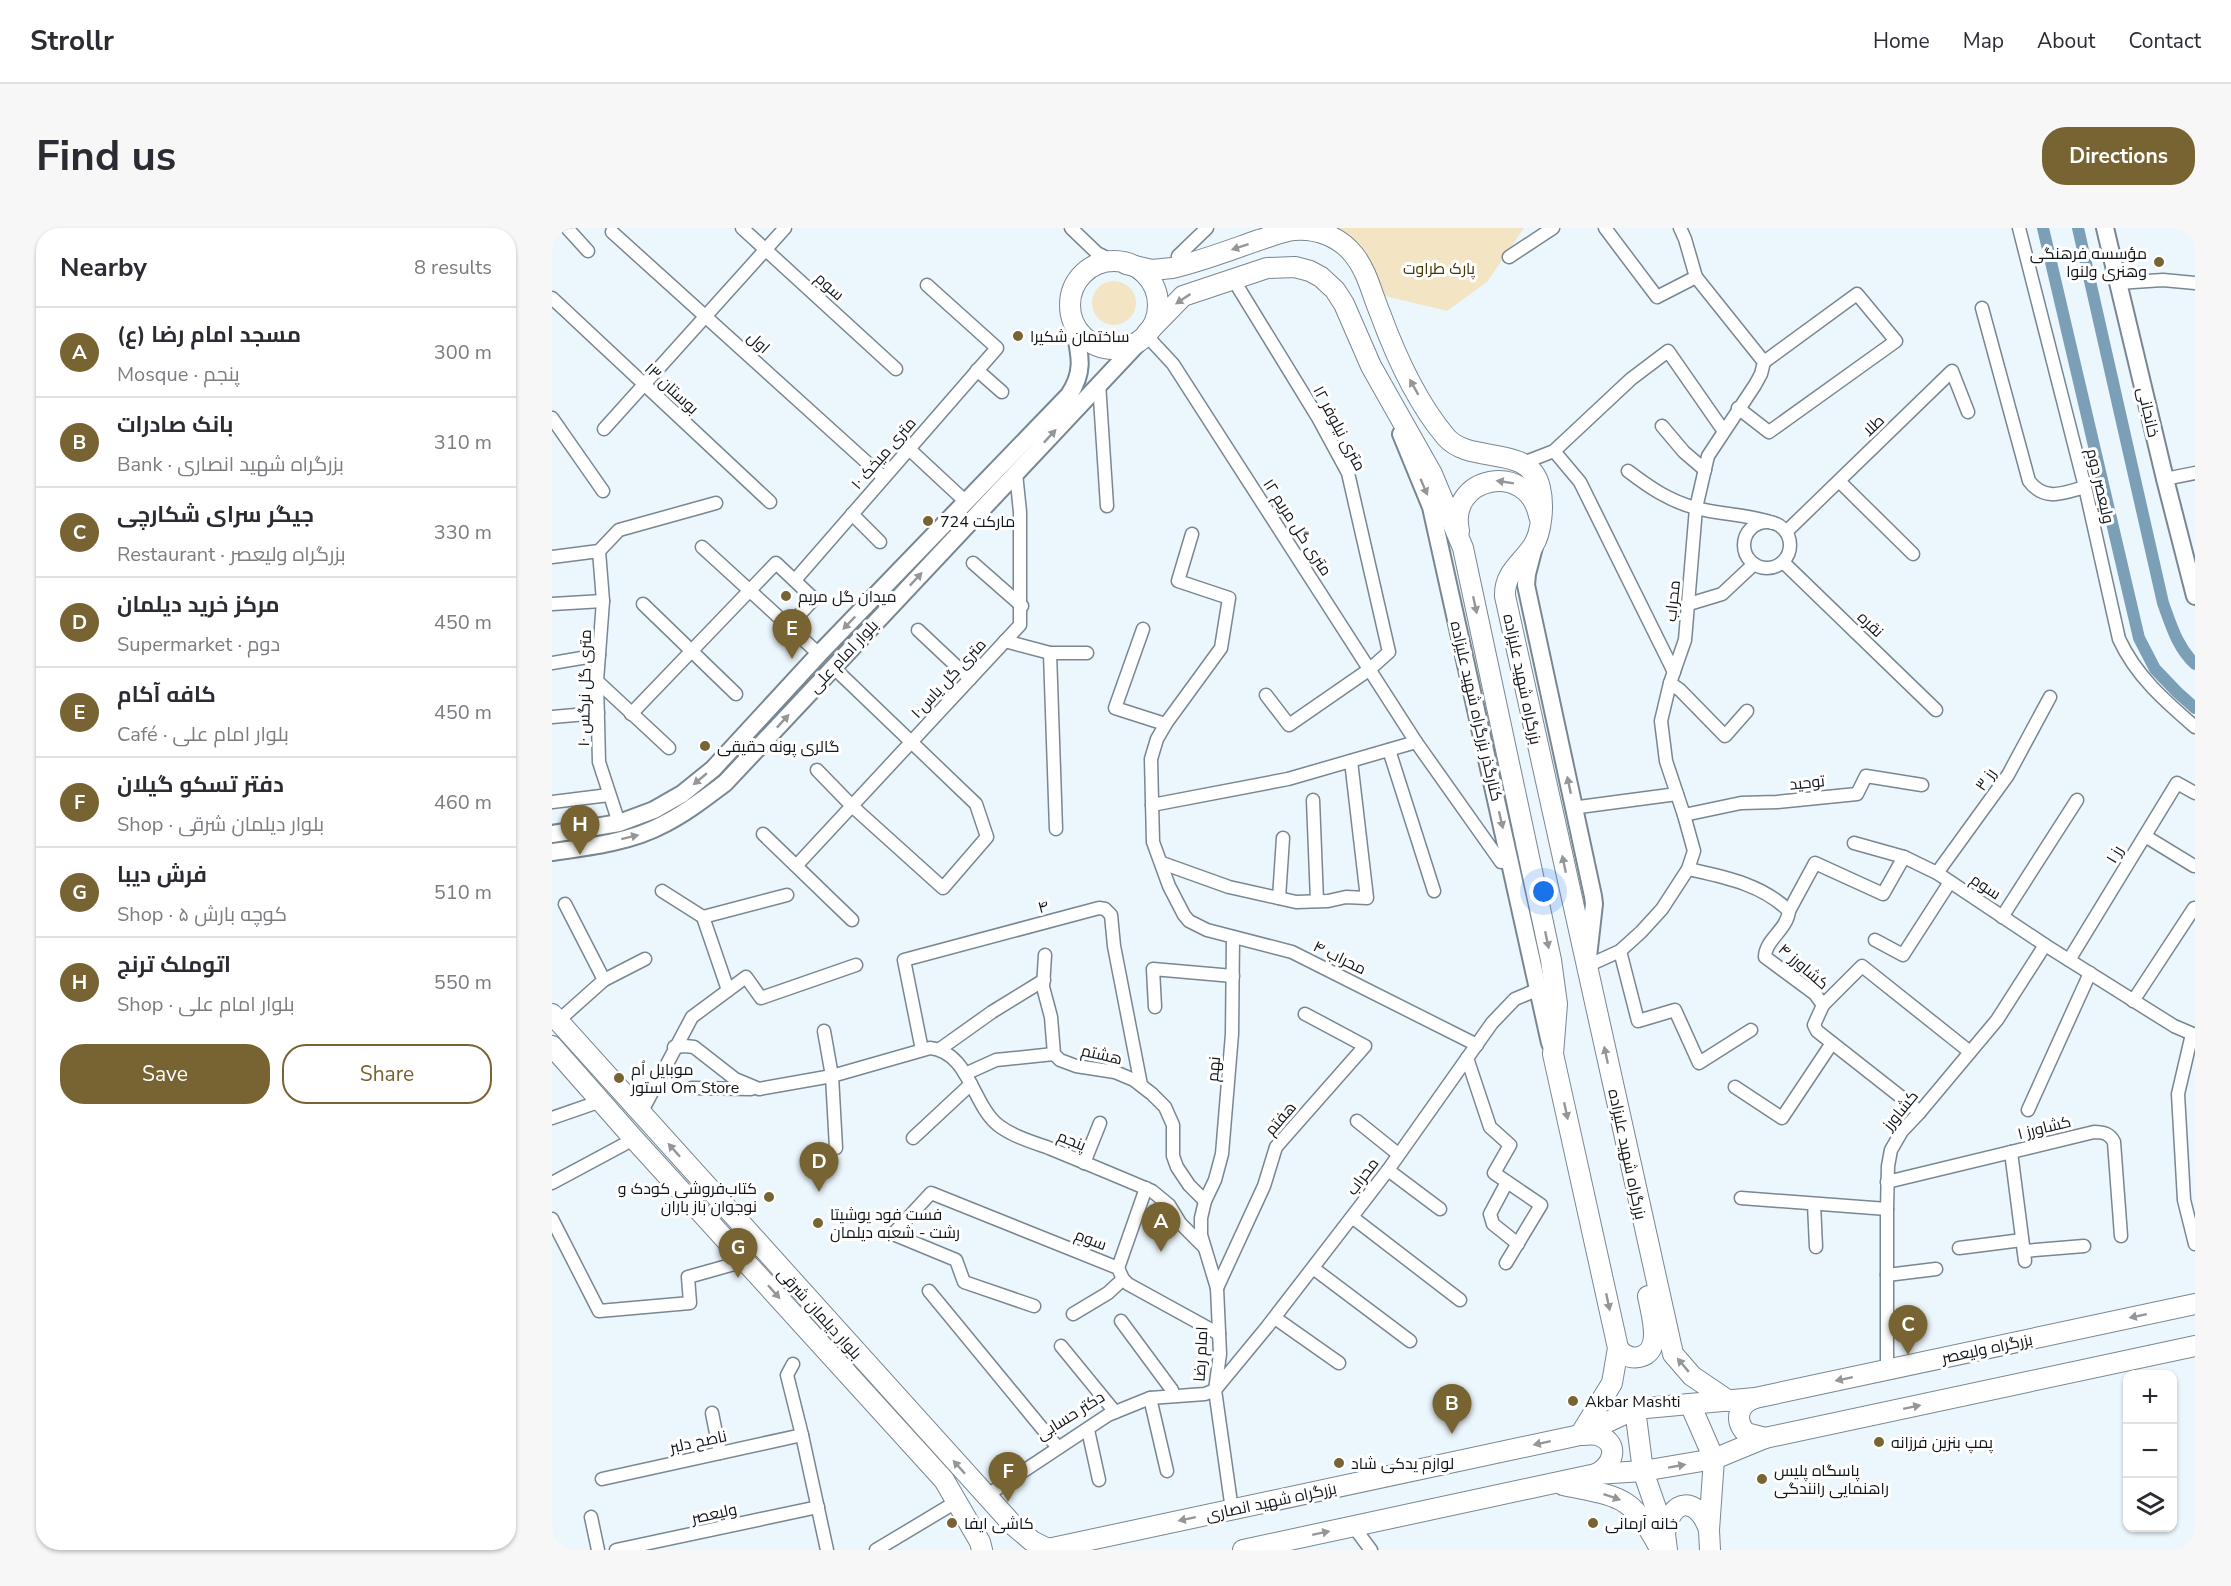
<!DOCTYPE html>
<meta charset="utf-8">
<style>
body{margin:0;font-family:"Nunito Sans",Cairo,sans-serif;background:#f7f7f7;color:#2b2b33}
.controls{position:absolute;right:18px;bottom:18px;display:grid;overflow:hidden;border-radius:12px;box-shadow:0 2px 4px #0004}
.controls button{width:54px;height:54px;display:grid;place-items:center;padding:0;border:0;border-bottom:2px solid #e1e1e2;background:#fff;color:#2b2b33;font:30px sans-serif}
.you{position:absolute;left:992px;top:664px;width:21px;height:21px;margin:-15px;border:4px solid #fff;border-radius:50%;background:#1a73e8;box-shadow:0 0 0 9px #1a73e833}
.badge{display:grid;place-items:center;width:39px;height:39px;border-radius:50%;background:#776432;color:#fff;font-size:20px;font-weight:700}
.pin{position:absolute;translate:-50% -50px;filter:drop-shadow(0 2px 3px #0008)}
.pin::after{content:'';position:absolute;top:32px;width:21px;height:18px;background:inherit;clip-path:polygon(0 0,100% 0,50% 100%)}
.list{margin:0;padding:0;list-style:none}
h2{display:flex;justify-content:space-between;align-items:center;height:78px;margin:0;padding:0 24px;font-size:26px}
h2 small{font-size:20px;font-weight:400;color:#7c7c81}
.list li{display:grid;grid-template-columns:39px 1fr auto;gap:18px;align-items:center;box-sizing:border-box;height:90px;padding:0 24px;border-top:2px solid #e1e1e2}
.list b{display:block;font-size:22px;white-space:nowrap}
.list p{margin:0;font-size:20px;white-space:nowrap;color:#7c7c81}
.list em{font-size:20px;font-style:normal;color:#7c7c81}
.actions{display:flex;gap:12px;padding:18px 24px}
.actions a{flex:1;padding:14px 0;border:2px solid #776432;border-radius:24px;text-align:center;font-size:21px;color:#776432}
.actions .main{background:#776432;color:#fff}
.icon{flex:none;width:33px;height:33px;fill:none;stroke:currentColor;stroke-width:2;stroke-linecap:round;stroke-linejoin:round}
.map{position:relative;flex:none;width:1643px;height:1322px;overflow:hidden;border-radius:24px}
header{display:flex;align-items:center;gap:36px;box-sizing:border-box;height:84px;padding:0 30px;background:#fff;border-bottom:2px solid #e1e1e2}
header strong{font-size:28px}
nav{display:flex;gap:33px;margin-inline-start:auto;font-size:21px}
.intro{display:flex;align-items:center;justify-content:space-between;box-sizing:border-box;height:144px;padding:0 36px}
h1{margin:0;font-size:42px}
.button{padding:15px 27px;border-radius:24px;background:#776432;color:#fff;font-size:21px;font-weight:700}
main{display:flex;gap:36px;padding:0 36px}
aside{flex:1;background:#fff;border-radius:24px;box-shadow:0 2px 4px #0004}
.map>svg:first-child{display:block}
.green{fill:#f3e5c3}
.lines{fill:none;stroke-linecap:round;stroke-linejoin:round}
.canal{stroke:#7c9fb8;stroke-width:12}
.minor-casing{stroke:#788791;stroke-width:15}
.secondary-casing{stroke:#788791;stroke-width:20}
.primary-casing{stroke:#788791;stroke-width:22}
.trunk-casing{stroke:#788791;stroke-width:22}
.minor{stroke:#fff;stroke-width:12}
.secondary{stroke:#fff;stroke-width:16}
.primary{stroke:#fff;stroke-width:20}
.trunk{stroke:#fff;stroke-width:20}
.oneway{fill:#949698}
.poi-dot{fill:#776432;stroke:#fff;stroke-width:2}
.labels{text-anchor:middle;stroke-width:6;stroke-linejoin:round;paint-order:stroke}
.poi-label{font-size:16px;fill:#11161a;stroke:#fff;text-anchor:start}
.park-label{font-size:16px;fill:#453402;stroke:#fff}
.street-label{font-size:16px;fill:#11161a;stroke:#fff}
</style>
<header>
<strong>Strollr</strong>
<nav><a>Home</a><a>Map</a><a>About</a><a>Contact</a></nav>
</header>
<div class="intro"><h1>Find us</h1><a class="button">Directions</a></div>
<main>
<aside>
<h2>Nearby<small>8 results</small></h2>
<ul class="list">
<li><span class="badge">A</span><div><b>مسجد امام رضا (ع)</b><p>Mosque · پنجم</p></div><em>300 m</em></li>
<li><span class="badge">B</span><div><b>بانک صادرات</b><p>Bank · بزرگراه شهید انصاری</p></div><em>310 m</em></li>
<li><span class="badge">C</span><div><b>جیگر سرای شکارچی</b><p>Restaurant · بزرگراه ولیعصر</p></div><em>330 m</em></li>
<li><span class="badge">D</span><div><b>مرکز خرید دیلمان</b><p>Supermarket · دوم</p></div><em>450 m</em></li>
<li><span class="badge">E</span><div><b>کافه آکام</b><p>Café · بلوار امام علی</p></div><em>450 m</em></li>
<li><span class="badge">F</span><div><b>دفتر تسکو گیلان</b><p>Shop · بلوار دیلمان شرقی</p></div><em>460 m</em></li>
<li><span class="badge">G</span><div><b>فرش دیبا</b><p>Shop · کوچه بارش ۵</p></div><em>510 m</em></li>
<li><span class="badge">H</span><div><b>اتوملک ترنج</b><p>Shop · بلوار امام علی</p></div><em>550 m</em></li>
</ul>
<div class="actions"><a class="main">Save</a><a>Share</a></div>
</aside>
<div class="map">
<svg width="1643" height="1322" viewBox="0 0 1643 1322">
<rect width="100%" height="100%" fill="#ecf6fd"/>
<g class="green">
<path d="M782 0H972L935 54 895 83 825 66Z"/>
<circle cx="562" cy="75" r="22"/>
</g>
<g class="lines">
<g class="canal">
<path d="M1491 0 1587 410 1603 441 1625 464 1643 480"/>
<path d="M1526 0 1611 375C1619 397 1625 419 1643 436"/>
</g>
<defs>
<g id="minor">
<path d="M15 0 36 23"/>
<path d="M190 0 344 141"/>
<path d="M519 0 545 25 563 34"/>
<path d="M1053 0 1105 69 1144 49"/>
<path d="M1467 0 1533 259 1567 411C1584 448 1613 473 1643 499"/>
<path d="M60 4 331 249"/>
<path d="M957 29 1001 0"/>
<path d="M626 39V28L655 0"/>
<path d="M681 51 765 188 796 245 837 424 818 441 737 497 714 467"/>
<path d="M1566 55 1611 52 1643 55"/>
<path d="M0 70 218 274"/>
<path d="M1430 80 1477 253C1493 274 1511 265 1533 259"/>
<path d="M594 107 621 136 864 514 949 634H958"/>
<path d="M425 142 450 164"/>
<path d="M547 155 555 278"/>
<path d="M1186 180 1217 204 1344 113 1305 66 1212 134"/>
<path d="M0 190 51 263"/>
<path d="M1110 198 1132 224 1153 242"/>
<path d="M52 201 233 0"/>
<path d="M356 220 414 274"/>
<path d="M1002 223 1028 254 1122 444"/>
<path d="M971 235 1002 223 1079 151 1116 123 1171 202"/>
<path d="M1076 243C1097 259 1117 273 1144 280 1170 287 1196 286 1221 295"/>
<path d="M1613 251 1643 245"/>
<path d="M1287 253 1361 326"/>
<path d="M300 286 328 314"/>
<circle cx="1215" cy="317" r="23"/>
<path d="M1234 304 1400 143 1416 184"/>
<path d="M640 306 626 353 677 370 669 420 615 494 605 511 599 531 601 614 617 658 632 687 637 693 655 702 740 724 925 817"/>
<path d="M150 319 267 426"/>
<path d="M47 323 51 373 45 453 47 534 67 595"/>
<path d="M0 329 47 323 67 302 164 275"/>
<path d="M1231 334 1384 482"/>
<path d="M421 335 470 378"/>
<path d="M243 352 445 120 375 57"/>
<path d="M0 376 51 373"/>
<path d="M91 376 184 466"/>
<path d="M1137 376 1170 366 1202 336"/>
<path d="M591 401 563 480 613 496"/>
<path d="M366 402 418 451"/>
<path d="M453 413 498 425H535"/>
<path d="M498 425 504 601"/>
<path d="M0 435 47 427"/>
<path d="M45 453 117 520"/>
<path d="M1118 455 1128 462 1173 508 1195 483"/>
<path d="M79 486 224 335 262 371 237 398"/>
<path d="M0 489 46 485"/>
<path d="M837 522 882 663"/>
<path d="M265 542 300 578 391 660 435 609 424 576 281 439"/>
<path d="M761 572 765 673"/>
<path d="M0 574 57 567"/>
<path d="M600 577 736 551 864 514"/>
<path d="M1027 579 1125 566"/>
<path d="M1132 587 1189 575 1225 574 1305 566 1314 548 1370 557"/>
<path d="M211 606 300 692"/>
<path d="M1593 608 1642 638"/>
<path d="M1302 615 1352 629"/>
<path d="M610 635 677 659 744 674 776 673 794 669 815 670 799 533"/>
<path d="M245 637 468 397V284L464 245"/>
<path d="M1136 641C1172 649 1210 656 1237 683 1235 702 1213 712 1213 729L1263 766 1271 777 1262 797 1265 803 1368 884"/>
<path d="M1385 645 1456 547 1498 469"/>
<path d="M110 663 151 689 235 667"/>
<path d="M727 670 731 610"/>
<path d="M13 676 52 752"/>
<path d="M1237 683 1263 635 1331 666 1352 629 1385 645 1493 717 1622 798 1643 807"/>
<path d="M151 689 176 762"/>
<path d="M1450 689 1525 572"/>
<path d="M1323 712 1351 727 1398 654"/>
<path d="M1068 723 1086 793 1123 782 1147 835 1199 802"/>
<path d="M493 727 491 759 499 789 502 826 508 832 524 838 563 844 582 852 600 866 613 879 621 897V928L625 939 637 957 653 973"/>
<path d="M1517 732 1625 555 1643 565"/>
<path d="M1035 738 1068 723 1089 704 1110 681 1136 641 1142 623 1132 587 1114 533 1109 493 1118 455 1133 412 1144 280 1156 228 1203 157 1209 146 1212 134 1144 49 1133 11 1128 0"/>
<path d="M1581 773 1642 680"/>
<path d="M1271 777 1310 738 1418 824"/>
<path d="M603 779 601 741 681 748"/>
<path d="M6 793 52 752 93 731"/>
<path d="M272 803 280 848 284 920"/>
<path d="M1640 806 1626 866 1632 972 1643 1016"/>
<path d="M122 819 133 818 142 819 183 851 207 861 280 848 378 820C417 824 420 876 446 897 460 908 480 914 497 920 531 934 565 948 600 963L617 977 628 995 652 1019"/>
<path d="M388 821 440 784 492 752"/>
<path d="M370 822 352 732 547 680 553 681 559 687 562 718 589 857"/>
<path d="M915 830 938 899 958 917 942 945 989 977 954 1035"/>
<path d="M413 846 444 832 502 826"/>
<path d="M1183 859 1230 890 1280 815"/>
<path d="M140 860 199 861"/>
<path d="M1476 882 1538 745"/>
<path d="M89 885 140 789 194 749 209 770 304 737"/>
<path d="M0 890 49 873"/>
<path d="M805 893 846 926"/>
<path d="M361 910 419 856"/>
<path d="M1459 924 1473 1033"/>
<path d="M532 935 548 895"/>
<path d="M836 942 888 981"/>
<path d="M955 954 938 986 941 996 966 1016"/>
<path d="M1335 954 1542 904C1552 904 1558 906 1562 914L1569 1008"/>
<path d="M0 955 82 911"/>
<path d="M1189 970 1335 981"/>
<path d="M1262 976 1264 1019"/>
<path d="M800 989 908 1072"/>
<path d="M0 991 47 1083 138 1075 136 1049 193 1033"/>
<path d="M1407 1020 1470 1012"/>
<path d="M1472 1023 1532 1018"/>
<path d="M566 1040 594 960"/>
<path d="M761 1040 858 1113"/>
<path d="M1335 1047 1384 1041"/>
<path d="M665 1060 712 958 724 919 813 818 753 786"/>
<path d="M377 1063 503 1216"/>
<path d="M482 1078 412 1054 404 1032 341 1006 379 965 566 1040 571 1051 576 1056 667 1106"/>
<path d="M521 1086 556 1065 571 1051"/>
<path d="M723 1090 787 1135"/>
<path d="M569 1093 620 1162"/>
<path d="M509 1118 563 1184"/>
<path d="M241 1136 235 1147 250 1207 275 1322"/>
<path d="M1335 1141V981L1336 938 1339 922 1350 903 1368 884 1445 792 1493 717"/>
<path d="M598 1170 615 1243"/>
<path d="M160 1185 168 1225"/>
<path d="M536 1202 547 1252"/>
<path d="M50 1251 250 1207"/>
<path d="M434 1268 556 1187 598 1170 653 1166 663 1162 715 1099 836 942 940 795 963 771 987 761"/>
<path d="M680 1282 663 1162 668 1126 665 1060 649 1007V990L653 973 663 952 670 926 680 806 681 709"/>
<path d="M39 1289 46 1322"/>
<path d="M801 1298 819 1322"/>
<path d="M64 1322 266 1279"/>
<path d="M324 1322 404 1274"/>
</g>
<g id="secondary">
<path d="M1553 0 1613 251 1643 368"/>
<path d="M849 206 879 279 998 815"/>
<path d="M982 319 975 346 974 357 1041 668 1042 676 1036 729"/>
<path d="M0 606 67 595 102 582 130 566 161 541 267 426 517 167C535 140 526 122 521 93"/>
<path d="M0 624C37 619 79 614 112 596 134 585 153 570 173 555L589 112"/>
</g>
<g id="primary">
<path d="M0 786 461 1297 480 1313 496 1321"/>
<path d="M0 818 82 911 392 1252 428 1314 430 1322"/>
</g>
<g id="trunk">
<circle cx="562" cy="77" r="44"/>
<path d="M574 36 600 42 620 40C650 33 678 22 707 12 718 9 730 3 742 2 765 0 788 9 802 27 815 43 820 66 828 85 843 126 866 176 894 209 919 238 978 214 988 260 992 276 990 304 981 318 969 336 952 345 953 368L1121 1126 1140 1148 1177 1173"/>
<path d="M595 105 631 68 715 40 743 39 758 43 769 49 783 62 792 76 819 138 880 246 911 320 999 732 1005 776 1001 826 1066 1120 1060 1155 1028 1207"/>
<path d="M907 303C895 248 976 232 987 288"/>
<path d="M1066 1120C1071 1127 1078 1131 1087 1129 1112 1124 1099 1085 1096 1068"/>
<path d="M1203 1170C1186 1176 1182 1192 1194 1205L1213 1210"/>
<path d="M1138 1176 1162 1231 1157 1302 1158 1322"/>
<path d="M1083 1181 1091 1243 1113 1306 1115 1322"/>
<path d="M1028 1207C1035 1207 1042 1205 1048 1208 1069 1217 1060 1238 1044 1246"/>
<path d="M1011 1257C1067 1269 1080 1266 1108 1321"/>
<path d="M1113 1306C1118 1269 1146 1268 1157 1302"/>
<path d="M491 1322 1028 1207 1083 1181 1203 1170 1643 1076"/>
<path d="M691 1322 1044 1246 1091 1243 1162 1231 1213 1210 1643 1118"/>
</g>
</defs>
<use href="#minor" class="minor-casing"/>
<use href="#secondary" class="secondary-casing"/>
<use href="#primary" class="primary-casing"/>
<use href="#trunk" class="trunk-casing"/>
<use href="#minor" class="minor"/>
<use href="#secondary" class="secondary"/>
<use href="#primary" class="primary"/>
<use href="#trunk" class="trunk"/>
</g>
<defs><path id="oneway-solid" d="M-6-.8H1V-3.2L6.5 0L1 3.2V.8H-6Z" transform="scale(1.5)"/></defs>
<g class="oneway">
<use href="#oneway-solid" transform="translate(688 19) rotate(162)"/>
<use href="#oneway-solid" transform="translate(631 71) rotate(146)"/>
<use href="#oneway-solid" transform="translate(862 159) rotate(-119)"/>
<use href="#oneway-solid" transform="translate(498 208) rotate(-47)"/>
<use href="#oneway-solid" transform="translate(953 254) rotate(-171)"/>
<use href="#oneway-solid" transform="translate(872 259) rotate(67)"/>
<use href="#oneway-solid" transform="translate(364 351) rotate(-47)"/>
<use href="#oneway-solid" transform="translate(923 377) rotate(78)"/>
<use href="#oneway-solid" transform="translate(297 395) rotate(134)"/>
<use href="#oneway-solid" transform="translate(231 493) rotate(-47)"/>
<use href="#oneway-solid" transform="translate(148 551) rotate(140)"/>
<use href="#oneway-solid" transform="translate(1017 557) rotate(-102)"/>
<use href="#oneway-solid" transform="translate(949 592) rotate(77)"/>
<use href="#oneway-solid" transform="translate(78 609) rotate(-14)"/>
<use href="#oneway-solid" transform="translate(1012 636) rotate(-102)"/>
<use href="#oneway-solid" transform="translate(995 712) rotate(78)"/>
<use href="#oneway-solid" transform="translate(1054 827) rotate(-102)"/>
<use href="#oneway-solid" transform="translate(1014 883) rotate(78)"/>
<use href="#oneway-solid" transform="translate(122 922) rotate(-132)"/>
<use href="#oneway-solid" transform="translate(222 1064) rotate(48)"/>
<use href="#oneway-solid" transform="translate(1056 1074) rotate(78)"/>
<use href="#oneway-solid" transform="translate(1586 1088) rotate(168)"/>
<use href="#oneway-solid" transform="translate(1131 1137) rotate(-130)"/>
<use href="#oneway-solid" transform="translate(1292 1151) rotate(168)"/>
<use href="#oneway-solid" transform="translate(1360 1179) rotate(-12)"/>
<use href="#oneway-solid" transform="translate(990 1215) rotate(168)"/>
<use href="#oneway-solid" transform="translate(1125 1238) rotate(-10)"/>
<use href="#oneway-solid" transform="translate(407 1239) rotate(-132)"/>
<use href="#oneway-solid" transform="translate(1060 1269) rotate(19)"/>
<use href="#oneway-solid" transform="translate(635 1291) rotate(168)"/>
<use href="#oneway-solid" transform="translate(769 1305) rotate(-12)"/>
</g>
<g class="poi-dot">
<circle cx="1607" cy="34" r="6"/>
<circle cx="466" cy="108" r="6"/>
<circle cx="376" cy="293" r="6"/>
<circle cx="234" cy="368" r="6"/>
<circle cx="153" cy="518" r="6"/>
<circle cx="67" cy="850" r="6"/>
<circle cx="217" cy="969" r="6"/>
<circle cx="266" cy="995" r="6"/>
<circle cx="1021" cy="1173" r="6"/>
<circle cx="1327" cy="1214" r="6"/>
<circle cx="787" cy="1235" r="6"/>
<circle cx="1210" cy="1251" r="6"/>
<circle cx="400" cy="1295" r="6"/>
<circle cx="1041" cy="1295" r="6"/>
</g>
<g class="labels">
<g class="poi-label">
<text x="1595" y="31" text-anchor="end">مؤسسه فرهنگی<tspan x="1595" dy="18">وهنری ولنوا</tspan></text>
<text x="478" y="114">ساختمان شکیرا</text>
<text x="388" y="299">مارکت 724</text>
<text x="246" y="374">میدان گل مریم</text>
<text x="165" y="524">گالری پونه حقیقی</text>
<text x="79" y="847">موبایل اُم<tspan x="79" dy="18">استور Om Store</tspan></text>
<text x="205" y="966" text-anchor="end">کتاب‌فروشی کودک و<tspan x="205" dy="18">نوجوان باز باران</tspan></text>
<text x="278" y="992">فست فود یوشیتا<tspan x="278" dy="18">رشت - شعبه دیلمان</tspan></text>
<text x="1033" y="1179">Akbar Mashti</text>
<text x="1339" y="1220">پمپ بنزین فرزانه</text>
<text x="799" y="1241">لوازم یدکی شاد</text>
<text x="1222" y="1248">پاسگاه پلیس<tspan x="1222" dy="18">راهنمایی رانندگی</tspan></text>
<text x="412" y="1301">کاشی ایفا</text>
<text x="1053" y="1301">خانه آرمانی</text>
</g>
<g class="park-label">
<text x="887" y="46">پارک طراوت</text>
</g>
<g class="street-label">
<text transform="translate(278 58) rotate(42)" y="6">سوم</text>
<text transform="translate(207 114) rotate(42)" y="6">اول</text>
<text transform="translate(120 160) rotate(43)" y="6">بوستان ۱۳</text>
<text transform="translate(1597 184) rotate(77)" y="6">خانجانی</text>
<text transform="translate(1321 197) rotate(-44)" y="6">طلا</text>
<text transform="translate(788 200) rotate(62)" y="6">۱۲ متری نیلوفر</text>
<text transform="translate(331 225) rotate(-49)" y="6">۱۰ متری میخک</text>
<text transform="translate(1549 258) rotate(77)" y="6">ولیعصر دوم</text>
<text transform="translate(746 299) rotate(57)" y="6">۱۲ متری گل مریم</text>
<text transform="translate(1120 373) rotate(-84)" y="6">محراب</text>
<text transform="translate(1319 396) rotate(44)" y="6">نقره</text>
<text transform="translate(291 428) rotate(-47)" y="6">بلوار امام علی</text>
<text transform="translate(396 450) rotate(-47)" y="6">۱۰متری گل یاس</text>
<text transform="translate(971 451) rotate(78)" y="6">بزرگراه شهید علیزاده</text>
<text transform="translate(32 460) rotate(-89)" y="6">۱۰ متری گل نرگس</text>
<text transform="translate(925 483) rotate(77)" y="6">کنارگذر بزرگراه شهید علیزاده</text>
<text transform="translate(1433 551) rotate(-55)" y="6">رز ۳</text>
<text transform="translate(1255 554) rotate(-6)" y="6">توحید</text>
<text transform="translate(1562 626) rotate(-59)" y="6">رز ۱</text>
<text transform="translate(1434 658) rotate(34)" y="6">سوم</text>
<text transform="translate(491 678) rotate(-15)" y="6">۴</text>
<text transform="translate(788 729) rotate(26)" y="6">محراب ۴</text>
<text transform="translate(1252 738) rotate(41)" y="6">کشاورز ۴</text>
<text transform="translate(550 826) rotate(13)" y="6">هشتم</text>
<text transform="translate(661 841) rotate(-85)" y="6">نهم</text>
<text transform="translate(1348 882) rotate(-51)" y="6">کشاورز</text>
<text transform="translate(728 890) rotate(-49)" y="6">هفتم</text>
<text transform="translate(1492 899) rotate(-14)" y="6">کشاورز ۱</text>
<text transform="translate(520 912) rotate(22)" y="6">پنجم</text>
<text transform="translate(1076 926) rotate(78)" y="6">بزرگراه شهید علیزاده</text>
<text transform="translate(810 948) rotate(-53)" y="6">محراب</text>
<text transform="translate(539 1011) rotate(21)" y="6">سوم</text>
<text transform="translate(268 1085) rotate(48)" y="6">بلوار دیلمان شرقی</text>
<text transform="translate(1435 1120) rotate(-12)" y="6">بزرگراه ولیعصر</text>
<text transform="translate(648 1126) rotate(-87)" y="6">امام رضا</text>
<text transform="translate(518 1187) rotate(-32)" y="6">دکتر حسابی</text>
<text transform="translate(146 1213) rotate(-12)" y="6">ناصح دلبر</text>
<text transform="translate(719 1273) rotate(-12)" y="6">بزرگراه شهید انصاری</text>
<text transform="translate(162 1285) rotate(-12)" y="6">ولیعصر</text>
</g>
</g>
</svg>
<div class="controls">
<button>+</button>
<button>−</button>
<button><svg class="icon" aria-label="layers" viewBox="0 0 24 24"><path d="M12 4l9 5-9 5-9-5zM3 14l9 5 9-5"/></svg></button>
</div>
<div class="you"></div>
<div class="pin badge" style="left:609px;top:1024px">A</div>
<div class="pin badge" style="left:900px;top:1206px">B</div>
<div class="pin badge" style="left:1356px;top:1127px">C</div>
<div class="pin badge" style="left:267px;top:964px">D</div>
<div class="pin badge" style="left:240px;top:431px">E</div>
<div class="pin badge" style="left:456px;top:1274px">F</div>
<div class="pin badge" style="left:186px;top:1050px">G</div>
<div class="pin badge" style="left:28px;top:627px">H</div>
</div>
</main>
